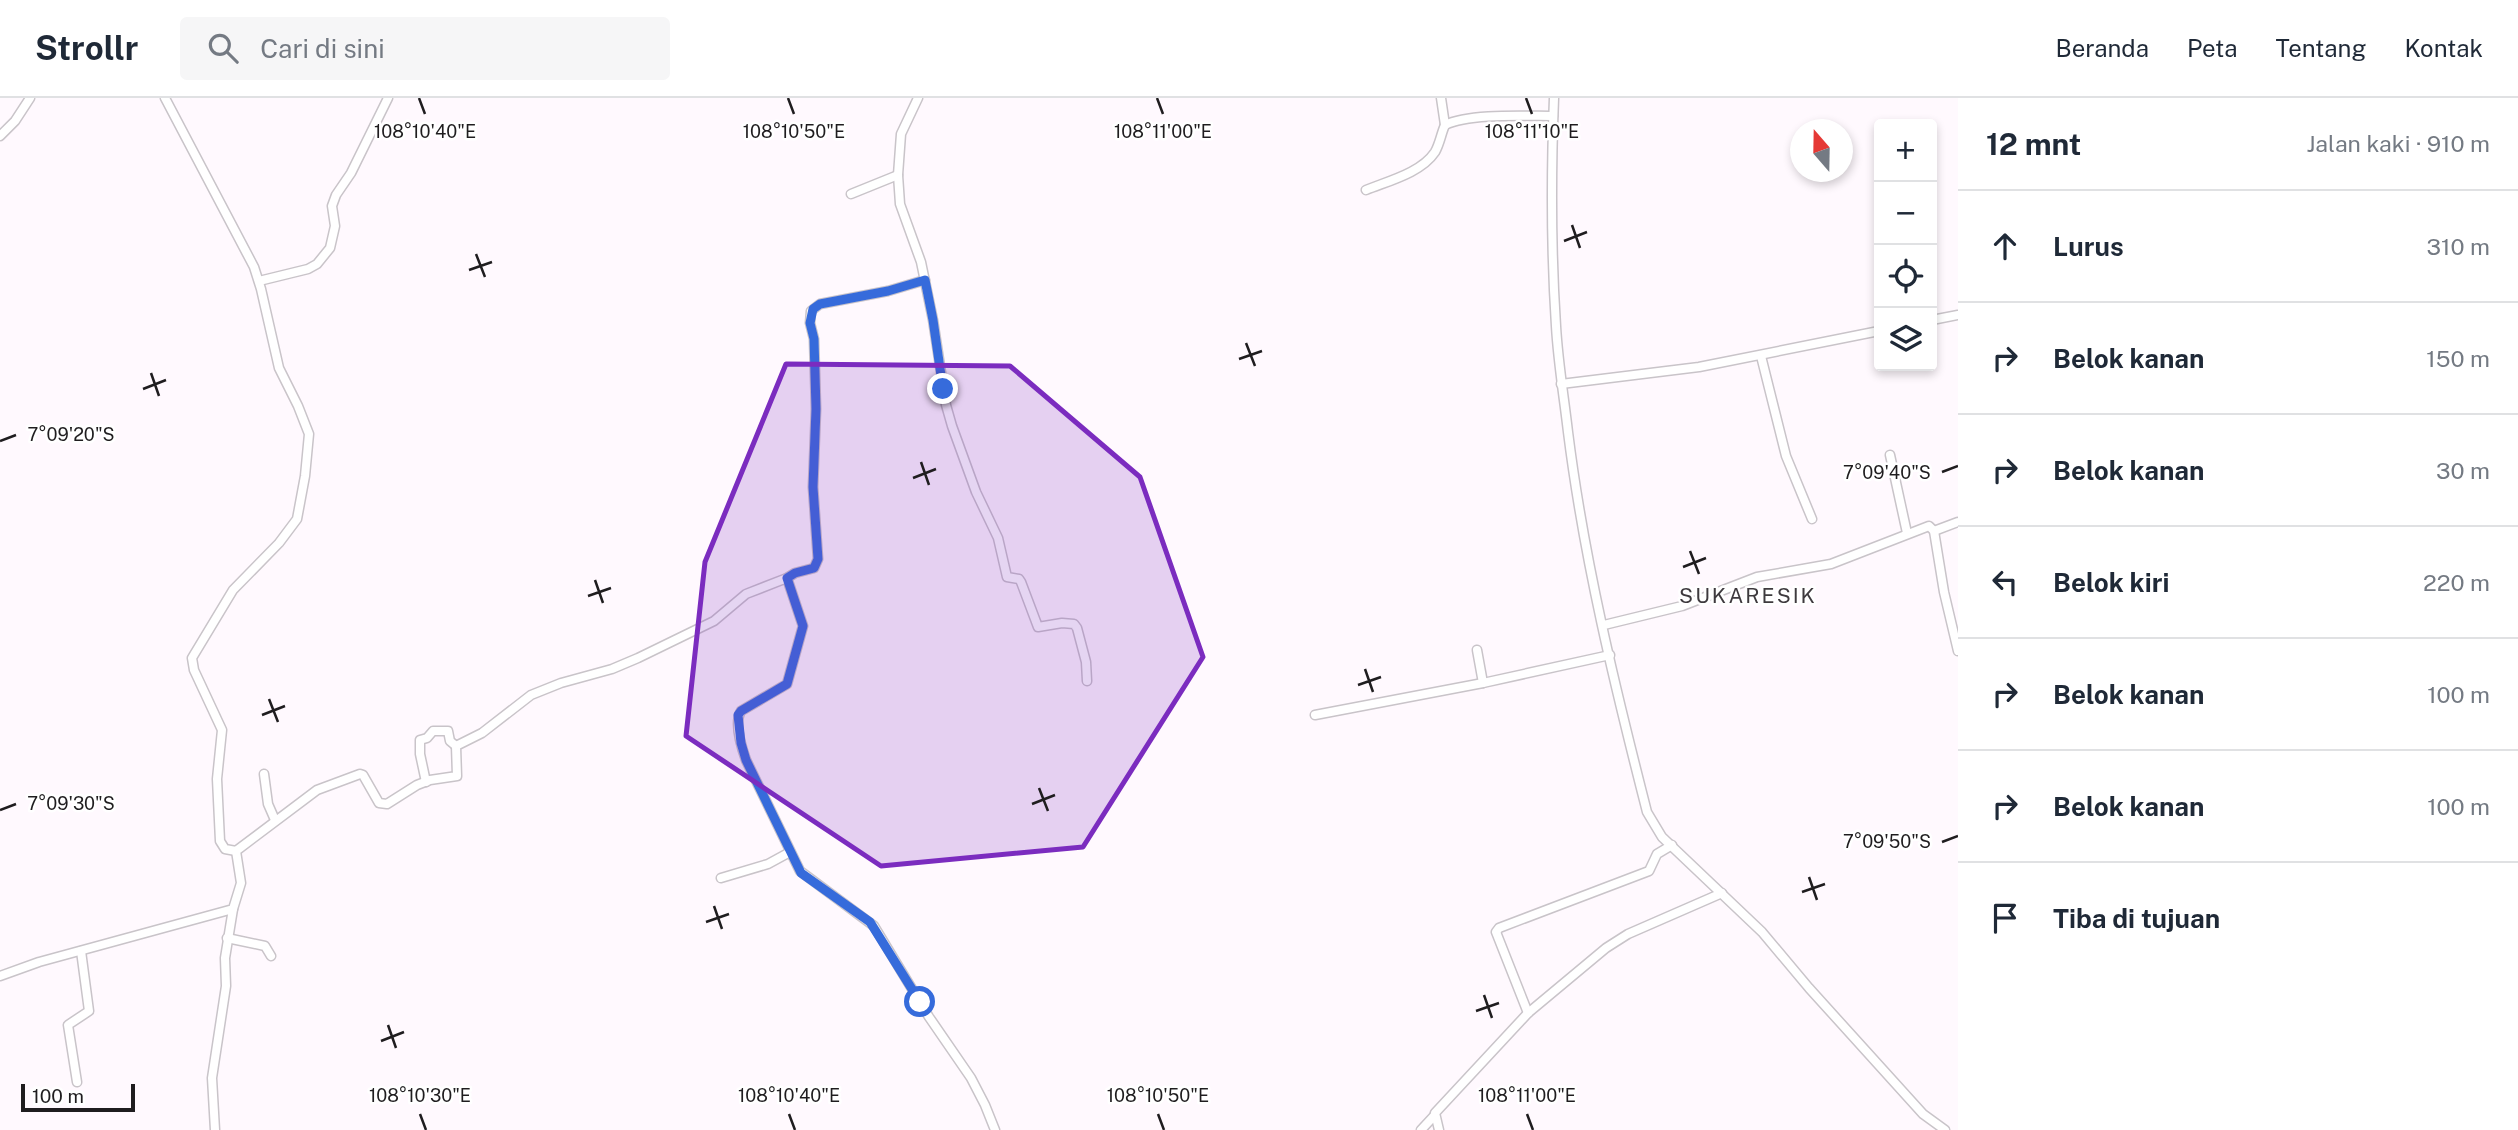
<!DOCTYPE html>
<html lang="id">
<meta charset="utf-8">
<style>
body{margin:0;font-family:"Public Sans",sans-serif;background:#f6f6f7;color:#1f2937}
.controls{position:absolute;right:21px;top:21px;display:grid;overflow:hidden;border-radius:7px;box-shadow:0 4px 10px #0003}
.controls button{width:63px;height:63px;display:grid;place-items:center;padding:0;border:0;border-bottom:2px solid #e0e1e3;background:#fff;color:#1f2937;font:35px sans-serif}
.compass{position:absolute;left:1790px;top:21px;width:63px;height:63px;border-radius:50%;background:#fff;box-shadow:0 4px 10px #0003;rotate:340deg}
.scale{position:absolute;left:21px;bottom:18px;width:114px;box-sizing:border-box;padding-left:7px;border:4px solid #1f1d1f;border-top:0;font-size:19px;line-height:24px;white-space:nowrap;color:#1f1d1f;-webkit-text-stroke:5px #fff;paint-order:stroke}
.stop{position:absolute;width:21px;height:21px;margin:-16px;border:5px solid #366bdb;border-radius:50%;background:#fff}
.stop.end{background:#366bdb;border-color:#fff;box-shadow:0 2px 7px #0008}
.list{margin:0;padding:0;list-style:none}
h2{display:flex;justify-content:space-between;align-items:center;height:91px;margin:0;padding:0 28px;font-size:30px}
h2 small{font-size:23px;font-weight:400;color:#747a83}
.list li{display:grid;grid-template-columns:46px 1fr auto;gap:21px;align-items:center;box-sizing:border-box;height:112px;padding:0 28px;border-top:2px solid #e0e1e3}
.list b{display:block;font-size:26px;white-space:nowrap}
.list em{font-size:23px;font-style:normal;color:#747a83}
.icon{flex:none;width:38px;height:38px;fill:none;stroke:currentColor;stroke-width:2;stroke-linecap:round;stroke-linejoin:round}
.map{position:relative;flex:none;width:1958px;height:1032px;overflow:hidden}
header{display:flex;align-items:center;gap:42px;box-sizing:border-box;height:98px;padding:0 35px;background:#fff;border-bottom:2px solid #e0e1e3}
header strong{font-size:33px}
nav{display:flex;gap:38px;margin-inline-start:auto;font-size:24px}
.search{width:490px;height:63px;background:#f6f6f7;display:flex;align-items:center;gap:18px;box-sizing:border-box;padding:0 24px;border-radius:7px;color:#747a83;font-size:26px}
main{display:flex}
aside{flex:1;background:#fff}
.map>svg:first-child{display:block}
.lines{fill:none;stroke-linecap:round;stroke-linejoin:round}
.minor-casing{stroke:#c9c4c9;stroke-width:11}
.minor{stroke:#fff;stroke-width:8}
.route{stroke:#366bdb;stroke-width:9}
.marked{fill:#7b2cbf;fill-opacity:0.2;stroke:#7b2cbf;stroke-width:5;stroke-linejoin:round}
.ticks{fill:none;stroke:#1f1d1f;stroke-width:2.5}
.labels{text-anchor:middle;stroke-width:5;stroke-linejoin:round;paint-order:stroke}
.quarter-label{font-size:21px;letter-spacing:2px;fill:#3e3a3e;stroke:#fff}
.ticks-label{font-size:18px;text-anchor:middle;fill:#1f1d1f;stroke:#fff;stroke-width:5;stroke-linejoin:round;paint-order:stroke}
</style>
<header>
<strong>Strollr</strong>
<div class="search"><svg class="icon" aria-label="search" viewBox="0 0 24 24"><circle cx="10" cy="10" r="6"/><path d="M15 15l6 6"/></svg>Cari di sini</div>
<nav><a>Beranda</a><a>Peta</a><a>Tentang</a><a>Kontak</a></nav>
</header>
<main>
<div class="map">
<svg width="1958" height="1032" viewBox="0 0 1958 1032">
<rect width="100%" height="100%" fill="#fff9fe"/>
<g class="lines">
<defs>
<g id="minor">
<path d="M165 0 254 169 261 191 279 270 298 308 309 336 305 378 297 421 279 445 233 492 192 560 194 572 222 632 217 681 220 743 225 751 236 753"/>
<path d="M918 0 901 36 898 77 900 106 921 164 933 222 946 307 952 328 976 394 998 440 1007 479 1019 481 1021 484 1038 529 1062 525 1074 526 1077 530 1086 564 1087 583"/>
<path d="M1441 0 1445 27"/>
<path d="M1554 0C1551 76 1551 152 1556 228 1558 264 1564 299 1568 334 1584 462 1615 589 1647 714L1662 739 1762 834 1809 890 1923 1016 1945 1032"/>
<path d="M0 38 15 23 30 0"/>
<path d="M1366 92C1388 83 1421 75 1435 54 1440 45 1441 36 1445 27 1469 15 1525 18 1553 18"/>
<path d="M851 96 898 77"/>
<path d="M925 182 888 193 820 206 811 213 810 225 814 241 816 311 813 389 818 461 814 470 795 475 787 480 803 528 787 586 741 613C734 625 741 648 746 662L800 773 874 828 929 919 971 980 985 1007 995 1032"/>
<path d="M259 183 308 171 317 166 330 150 335 128 332 108 336 97 351 75 388 0"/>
<path d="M1932 222 1958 217"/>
<path d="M1761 258 1786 358 1812 421"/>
<path d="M1561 286 1699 269 1879 233"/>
<path d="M1890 357 1907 435"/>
<path d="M1934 433 1958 424"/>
<path d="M1604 527 1682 508 1757 479 1831 466 1929 428 1934 433 1944 494 1958 553"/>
<path d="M1477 552 1483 585"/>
<path d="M1315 617 1483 585 1610 557"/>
<path d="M264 676 268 706 275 722"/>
<path d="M426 684 420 656V642L427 640 433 633H448L450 643 456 648"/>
<path d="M721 780 768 766 790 754"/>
<path d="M227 840 265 848 271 858"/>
<path d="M0 878 39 864 233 811 241 785 236 753 317 692 360 676 363 677 379 705 387 706 417 687 430 682 457 678 456 648 482 635 531 597 561 585 612 571 638 560 714 523 746 496 787 480"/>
<path d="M1528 915 1496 834 1499 830 1649 773 1657 756 1672 747"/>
<path d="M77 984 68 927 89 913 81 853"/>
<path d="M215 1032 212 980 226 888 225 860 233 811"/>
<path d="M1421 1032 1434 1018"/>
<path d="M1439 1032 1435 1015 1528 915 1606 850 1628 836 1722 795"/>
</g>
</defs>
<use href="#minor" class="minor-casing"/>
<use href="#minor" class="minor"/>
</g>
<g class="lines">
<path class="route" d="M920 904 870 824 801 775 746 662 741 645 738 617 741 613 787 586 803 528 787 480 795 475 814 470 818 461 813 389 816 311 814 241 810 225 813 211 820 206 888 193 925 182 933 222 943 291"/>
</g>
<path class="marked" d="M786 266 1010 268 1140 379 1203 559 1083 749 881 768 686 638 705 464Z"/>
<path class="ticks" d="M419 0 425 16M788 0 794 16M1157 0 1163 16M1526 0 1532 16M1572 127 1580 150M1564 143 1587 134M476 156 485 179M469 172 492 164M1246 245 1255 268M1239 261 1262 253M151 275 159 298M143 291 166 282M0 343 16 337M921 364 929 387M1942 374 1958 368M913 380 936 371M1690 453 1699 476M1683 469 1706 460M595 482 603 505M588 498 611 490M1365 571 1373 594M1358 587 1381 579M269 601 278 624M262 617 285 608M1039 690 1048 713M1032 706 1055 697M0 712 16 706M1942 744 1958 738M1809 779 1817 802M1802 794 1825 786M714 808 722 831M706 824 729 816M1484 897 1492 920M1476 913 1499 905M388 927 396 950M381 943 404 934M420 1016 426 1032M789 1016 795 1032M1158 1016 1164 1032M1527 1016 1533 1032"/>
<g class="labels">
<g class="quarter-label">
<text x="1748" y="505">SUKARESIK</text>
</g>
</g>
<g class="ticks-label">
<text x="425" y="40">108°10'40"E</text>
<text x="794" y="40">108°10'50"E</text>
<text x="1163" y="40">108°11'00"E</text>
<text x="1532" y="40">108°11'10"E</text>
<text x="71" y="343">7°09'20"S</text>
<text x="1887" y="381">7°09'40"S</text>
<text x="71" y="712">7°09'30"S</text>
<text x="1887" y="750">7°09'50"S</text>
<text x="420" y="1004">108°10'30"E</text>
<text x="789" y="1004">108°10'40"E</text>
<text x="1158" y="1004">108°10'50"E</text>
<text x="1527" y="1004">108°11'00"E</text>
</g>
</svg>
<div class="controls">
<button>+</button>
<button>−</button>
<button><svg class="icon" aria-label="locate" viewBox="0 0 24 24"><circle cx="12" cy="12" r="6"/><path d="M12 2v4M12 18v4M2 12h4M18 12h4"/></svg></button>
<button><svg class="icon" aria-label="layers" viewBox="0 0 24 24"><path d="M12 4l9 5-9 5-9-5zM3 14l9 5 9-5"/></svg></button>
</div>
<svg class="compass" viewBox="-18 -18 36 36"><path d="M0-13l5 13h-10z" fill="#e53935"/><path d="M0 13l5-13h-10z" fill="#747a83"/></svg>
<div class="scale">100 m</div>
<div class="stop" style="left:920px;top:904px"></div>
<div class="stop end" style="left:943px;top:291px"></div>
</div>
<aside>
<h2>12 mnt<small>Jalan kaki · 910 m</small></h2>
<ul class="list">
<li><svg class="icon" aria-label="ahead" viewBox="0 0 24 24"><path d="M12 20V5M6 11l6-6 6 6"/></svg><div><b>Lurus</b></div><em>310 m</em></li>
<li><svg class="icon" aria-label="right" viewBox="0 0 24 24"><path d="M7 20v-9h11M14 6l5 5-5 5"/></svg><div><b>Belok kanan</b></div><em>150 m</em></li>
<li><svg class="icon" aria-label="right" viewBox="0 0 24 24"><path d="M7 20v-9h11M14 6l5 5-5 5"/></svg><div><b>Belok kanan</b></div><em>30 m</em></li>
<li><svg class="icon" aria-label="left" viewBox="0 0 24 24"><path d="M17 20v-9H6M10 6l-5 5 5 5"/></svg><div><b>Belok kiri</b></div><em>220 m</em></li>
<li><svg class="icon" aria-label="right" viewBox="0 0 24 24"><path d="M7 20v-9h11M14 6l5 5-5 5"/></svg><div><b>Belok kanan</b></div><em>100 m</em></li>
<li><svg class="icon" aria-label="right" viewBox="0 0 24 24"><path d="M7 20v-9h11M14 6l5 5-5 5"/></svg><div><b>Belok kanan</b></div><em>100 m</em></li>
<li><svg class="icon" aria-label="arrive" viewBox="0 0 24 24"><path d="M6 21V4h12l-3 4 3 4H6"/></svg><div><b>Tiba di tujuan</b></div></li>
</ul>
</aside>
</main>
